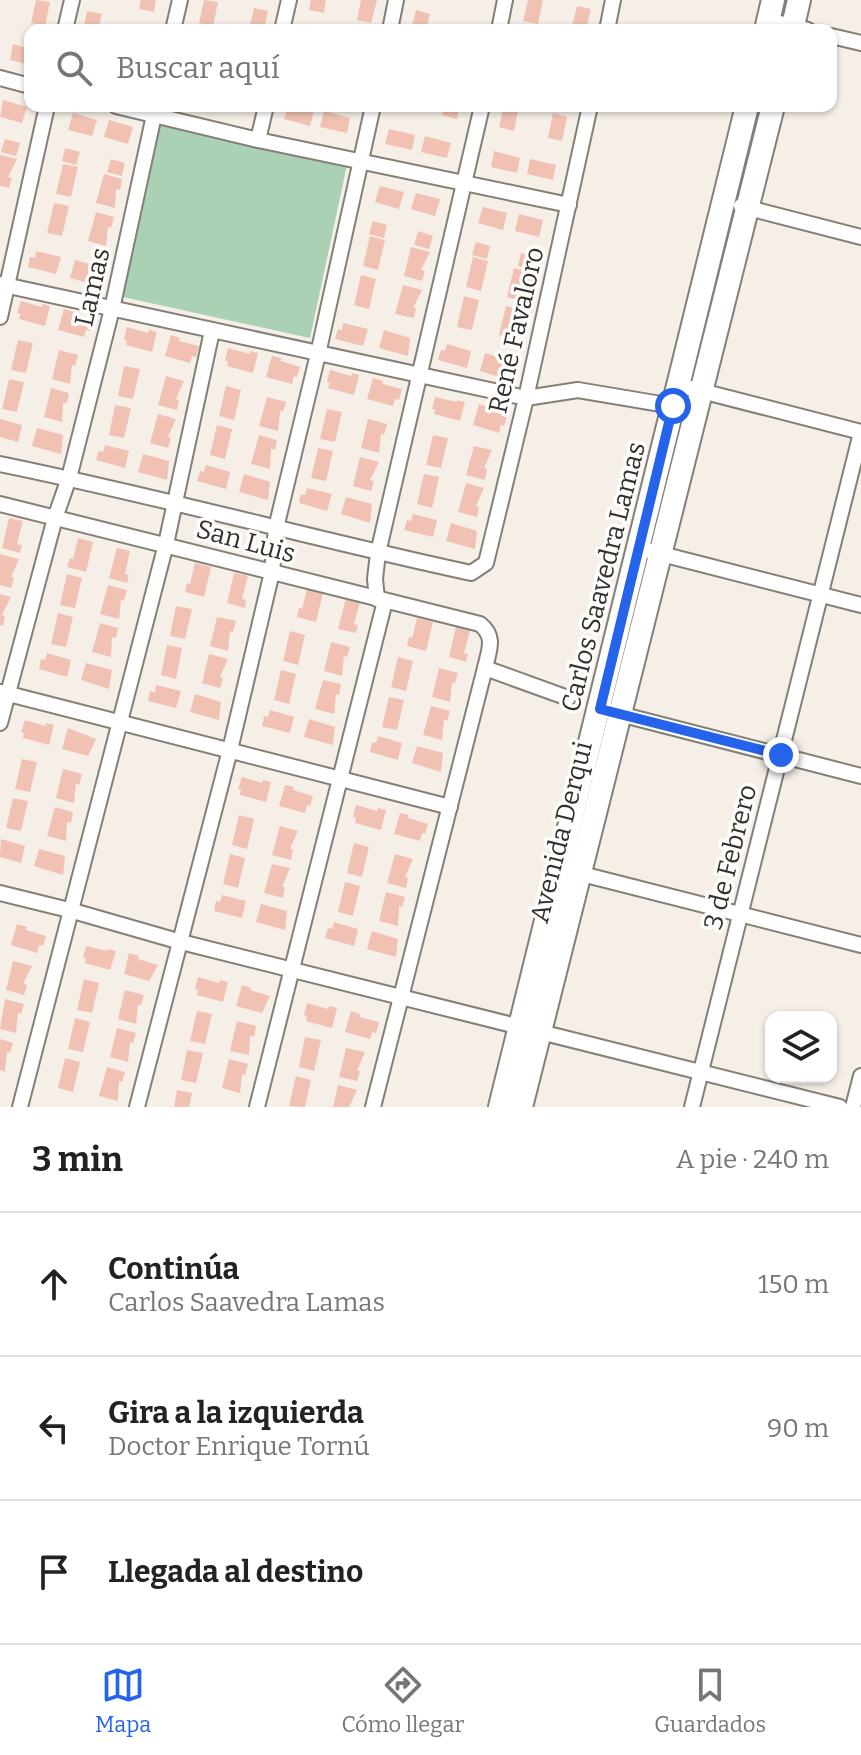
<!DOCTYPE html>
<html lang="es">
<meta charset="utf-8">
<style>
body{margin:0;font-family:Bitter,serif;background:#f6f6f6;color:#222}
.controls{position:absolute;right:24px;bottom:24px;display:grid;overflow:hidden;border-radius:16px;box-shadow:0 2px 6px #0004}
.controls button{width:72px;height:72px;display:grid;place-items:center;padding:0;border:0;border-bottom:2px solid #e0e0e0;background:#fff;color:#222;font:40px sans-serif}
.stop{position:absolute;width:24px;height:24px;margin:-18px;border:6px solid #2563eb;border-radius:50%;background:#fff}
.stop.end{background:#2563eb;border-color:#fff;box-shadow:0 2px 8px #0008}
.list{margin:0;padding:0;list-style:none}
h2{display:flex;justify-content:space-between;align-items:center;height:104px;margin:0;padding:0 32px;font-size:34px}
h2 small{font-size:26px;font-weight:400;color:#767676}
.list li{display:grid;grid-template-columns:52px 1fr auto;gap:24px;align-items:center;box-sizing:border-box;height:144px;padding:0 32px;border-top:2px solid #e0e0e0}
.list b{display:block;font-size:30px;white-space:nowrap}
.list p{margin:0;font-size:26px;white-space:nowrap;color:#767676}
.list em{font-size:26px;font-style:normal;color:#767676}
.icon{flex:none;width:44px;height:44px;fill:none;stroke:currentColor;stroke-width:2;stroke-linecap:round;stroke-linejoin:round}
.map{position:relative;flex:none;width:861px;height:1107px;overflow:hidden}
.search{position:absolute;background:#fff;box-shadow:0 2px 6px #0004;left:24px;right:24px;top:24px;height:88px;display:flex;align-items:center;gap:20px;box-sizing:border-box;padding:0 28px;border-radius:16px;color:#767676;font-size:30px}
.sheet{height:536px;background:#fff}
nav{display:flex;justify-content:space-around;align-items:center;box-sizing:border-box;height:112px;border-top:2px solid #e0e0e0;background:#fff;font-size:22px;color:#767676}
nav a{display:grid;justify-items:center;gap:4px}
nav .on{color:#2563eb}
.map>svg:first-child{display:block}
.green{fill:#aad1b4}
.building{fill:#f1c2b3}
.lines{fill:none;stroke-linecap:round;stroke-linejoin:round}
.minor-casing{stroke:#847f77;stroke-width:18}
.secondary-casing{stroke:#847f77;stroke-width:26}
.minor{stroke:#fff;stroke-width:14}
.secondary{stroke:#fff;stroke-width:22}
.route{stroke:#2563eb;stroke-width:10}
.labels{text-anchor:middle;stroke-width:7;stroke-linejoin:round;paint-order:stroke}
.street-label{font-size:26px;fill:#32302d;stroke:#fefdfb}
</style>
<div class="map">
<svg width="861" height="1107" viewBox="0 0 861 1107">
<rect width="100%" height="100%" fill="#f5efe7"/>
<path class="green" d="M160 124 347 165 310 338 123 297Z"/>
<g class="building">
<path d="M36 0 50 2 45 26 31 23Z"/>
<path d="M141 0H156L154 12 139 9Z"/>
<path d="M204 0 218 2 213 27 199 23Z"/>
<path d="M311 0H326L324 13 309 10Z"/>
<path d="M361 0H377L371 23 357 20Z"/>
<path d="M528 0H543L538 24 523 21Z"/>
<path d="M577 6 591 9 586 30H571Z"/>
<path d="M254 8 268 11 264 30H249Z"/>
<path d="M416 10 430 14 426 30H411Z"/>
<path d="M87 11 102 14 98 30H83Z"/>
<path d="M13 44 30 49V65L10 60Z"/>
<path d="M3 100 27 107 22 123 0 117Z"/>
<path d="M288 106 314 110 310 126 284 119Z"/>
<path d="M444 106H459L457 119 442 115Z"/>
<path d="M504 106H519L514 131 499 127Z"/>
<path d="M324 111 350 118 347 133 320 127Z"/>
<path d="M73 113 97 120 92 136 68 130Z"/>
<path d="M553 113 567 117 562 141 548 138Z"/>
<path d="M109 120 133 127 128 144 104 137Z"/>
<path d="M389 129 415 135 412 150 385 144Z"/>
<path d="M425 136 451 143 447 158 421 152Z"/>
<path d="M5 139 20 143 16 156 1 152Z"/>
<path d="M65 148 80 152 76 165 62 161Z"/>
<path d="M494 151 520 158 517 173 491 167Z"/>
<path d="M0 155 17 159 8 177 12 178 9 188 0 186Z"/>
<path d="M111 159 125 163 122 176 107 172Z"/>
<path d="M530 159 556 165 553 180 527 174Z"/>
<path d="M63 164 78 167 71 197 56 194Z"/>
<path d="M104 174 122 179 120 190 116 189 115 208 96 203Z"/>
<path d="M380 186 404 192 399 209 375 202Z"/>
<path d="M416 193 440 199 435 216 411 209Z"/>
<path d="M54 203 69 206 62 236 47 233Z"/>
<path d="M483 207 507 213 503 230 478 223Z"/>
<path d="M96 212 114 217 111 228 108 227 106 246 88 241Z"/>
<path d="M519 214 543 220 539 237 515 231Z"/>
<path d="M373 221 387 225 384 238 369 234Z"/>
<path d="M418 231 433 236 429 249 414 245Z"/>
<path d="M370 236 385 240 378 270 363 266Z"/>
<path d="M476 242 490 246 487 259 472 255Z"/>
<path d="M411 247 430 252 421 270 425 271 422 281 404 276Z"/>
<path d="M36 251 61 257 56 274 28 267 30 257 35 258Z"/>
<path d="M521 253 536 257 532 270 518 266Z"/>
<path d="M473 257 488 261 481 291 466 287Z"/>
<path d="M75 260 101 267 99 286 70 278Z"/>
<path d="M514 268 533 273 530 283 527 282 525 302 507 297Z"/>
<path d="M361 275 376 279 369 309 354 305Z"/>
<path d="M403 285 422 290 413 308H416L414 318 395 314Z"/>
<path d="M464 296 479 300 472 330 457 327Z"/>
<path d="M21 301 42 307V304L50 306 45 326 19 319 21 314 17 313Z"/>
<path d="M506 306 525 311 522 321 519 320 517 340 499 335Z"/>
<path d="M64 309 74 312 73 315 92 320 90 331 86 330 84 337 58 330Z"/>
<path d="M343 323 368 329 363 346 335 339 338 329 342 330Z"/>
<path d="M127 327 148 333 149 330 157 332 152 352 126 345 127 340 124 339Z"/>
<path d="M384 330 410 338 408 356 379 348Z"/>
<path d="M171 335 180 338 179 341 199 346 196 357 192 356 190 363 165 356Z"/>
<path d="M18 340 33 343 26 373 11 370Z"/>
<path d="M447 344 471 351 467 368 438 360 441 350 445 351Z"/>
<path d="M228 348 250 354V351L258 353 253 373 227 366 228 361 225 360Z"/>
<path d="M59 350 78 355 75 366 72 365 70 384 52 379Z"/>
<path d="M485 353 511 361 509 380 480 371Z"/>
<path d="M272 356 281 358V361L300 367 297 377 294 376 292 384 266 377Z"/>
<path d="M124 366 140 369 133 399 118 396Z"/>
<path d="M330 370 351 376 352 373 359 375 354 395 328 388 330 383 327 382Z"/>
<path d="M166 376 184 381 176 399 179 400 177 410 158 405Z"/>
<path d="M373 378 383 381 382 384 402 389 399 400 395 399 393 406 367 399Z"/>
<path d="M9 379 24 382 17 412 2 409Z"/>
<path d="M226 386 241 390 234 420 219 416Z"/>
<path d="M51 388 69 393 67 403H63L62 422 44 417Z"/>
<path d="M267 397 286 402 283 412 280 411 278 431 259 426Z"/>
<path d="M435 397 457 402V400L465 402 460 421 434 414 435 409H432Z"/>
<path d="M479 404 488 407 487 410 507 416 504 426 501 425 499 433 473 425Z"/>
<path d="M115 405 131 408 124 438 109 435Z"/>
<path d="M327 409 342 412 335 442 320 439Z"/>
<path d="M158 414 176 419 168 437 171 438 168 448 150 443Z"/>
<path d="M0 419 22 425 18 442 0 437Z"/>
<path d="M368 419 387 424 384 435 381 434 379 453 361 448Z"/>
<path d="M217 425 232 429 225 459 210 455Z"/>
<path d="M37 428 63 435 61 454 32 446Z"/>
<path d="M259 435 277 440 275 450 271 449 270 469 251 464Z"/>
<path d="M433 435 448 438 441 468 426 465Z"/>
<path d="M105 445 129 451 125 468 96 460 99 451 103 452Z"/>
<path d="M474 446 492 450 484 468 487 469 485 480 466 475Z"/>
<path d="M318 448 333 451 326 481 311 478Z"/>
<path d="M143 454 169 461 167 480 138 472Z"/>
<path d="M360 457 379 462 370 480 374 481 371 491 353 486Z"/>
<path d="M206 465 230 472 226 489 197 481 200 471 204 472Z"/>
<path d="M244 474 270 482 268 500 239 492Z"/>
<path d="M424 474 439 477 432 508 417 504Z"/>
<path d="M466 483 484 488 476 506 479 507 477 517 458 512Z"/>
<path d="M307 488 332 494 327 511 299 503 301 494 305 495Z"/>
<path d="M346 497 372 504 370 523 341 514Z"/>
<path d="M413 514 437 520 433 537 404 530 407 520 411 521Z"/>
<path d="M9 518 23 521 17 544 22 545 20 553 2 548Z"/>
<path d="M451 523 477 531 475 549 446 541Z"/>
<path d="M78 538 93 542 86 572 67 567 70 558 73 559Z"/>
<path d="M117 548 130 551 125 574 129 575 127 583 109 578Z"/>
<path d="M0 554 19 559 11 577 14 578 11 588 0 585Z"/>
<path d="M195 563 211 567 204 597 185 592 187 583 190 584Z"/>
<path d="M234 573 248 576 242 599 246 600 245 608 227 603Z"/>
<path d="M67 574 82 578 75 608 60 605Z"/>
<path d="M108 585 127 590 124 600H121L119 619 100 614Z"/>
<path d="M307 589 323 593 316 622 297 617 299 608 302 609Z"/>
<path d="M0 594 11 597 2 615 5 616 3 626 0 625Z"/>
<path d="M346 598 360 602 354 624 358 625 356 633 338 629Z"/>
<path d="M176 606 192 609 185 639 170 636Z"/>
<path d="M58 613 73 617 66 647 51 644Z"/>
<path d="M217 617 236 621 233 632 230 631 228 651 210 646Z"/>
<path d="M417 618 433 622 426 651 407 646 409 637 412 638Z"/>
<path d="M100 623 118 628 116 638 112 637 111 657 92 652Z"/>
<path d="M456 627 470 631 464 653 468 654 466 662 449 657Z"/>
<path d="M290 631 305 635 298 665 283 661Z"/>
<path d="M331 642 350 647 347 657 344 656 342 676 324 671Z"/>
<path d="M167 645 182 648 176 679 161 675Z"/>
<path d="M47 653 71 660 67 677 39 669 41 659 45 660Z"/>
<path d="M209 654 228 659 220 677 223 678 220 688 202 683Z"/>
<path d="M398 657 413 661 406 691 391 687Z"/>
<path d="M86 663 112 670 109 689 81 680Z"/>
<path d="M439 668 458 673 455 683H452L450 702 432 697Z"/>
<path d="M281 670 296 674 289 704 274 700Z"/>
<path d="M323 680 341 684 339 695 336 694 334 714 315 709Z"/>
<path d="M156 685 181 691 176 708 148 701 150 691 155 692Z"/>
<path d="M195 694 221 702 219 720 190 712Z"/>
<path d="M389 697 404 700 397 730 382 727Z"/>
<path d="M431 706 450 711 447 721 444 720 442 740 423 735Z"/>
<path d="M270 710 294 717 290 733 262 726 264 716 268 717Z"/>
<path d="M309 719 335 727 333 745 304 737Z"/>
<path d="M25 720 46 726V723L54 725 49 745 23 738 24 733 21 732Z"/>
<path d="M68 728 96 739 88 756 62 749Z"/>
<path d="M378 736 402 743 398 760 370 752 372 742 376 743Z"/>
<path d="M417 746 443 753 441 772 412 763Z"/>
<path d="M22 759 37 762 30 792 15 789Z"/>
<path d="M63 769 82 774 79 785 76 784 74 803 56 798Z"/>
<path d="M242 777 262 783 263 780 271 782 266 802 240 795 241 790 238 789Z"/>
<path d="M285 785 294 787 293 790 313 796 310 806 307 805 305 813 279 806Z"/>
<path d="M13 798 28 801 21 831 6 828Z"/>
<path d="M356 805 377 811 378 808 386 810 381 830 355 823 356 818 353 817Z"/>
<path d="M55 807 73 812 71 823 67 822 66 841 47 836Z"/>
<path d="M400 813 409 815 408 818 428 824 425 834 422 833 420 841 394 834Z"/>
<path d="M239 815 254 819 247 849 232 845Z"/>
<path d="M280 826 298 831 290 849H293L291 860 272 855Z"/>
<path d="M1 839 25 846 21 863 0 857Z"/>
<path d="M354 843 369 847 362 877 347 873Z"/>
<path d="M39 849 65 856 63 875 34 866Z"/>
<path d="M230 854 245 858 238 888 223 884Z"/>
<path d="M395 854 413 859 405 877H408L406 888 387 883Z"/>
<path d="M272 864 290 868 282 887H285L283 898 264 893Z"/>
<path d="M345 882 360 886 353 916 338 912Z"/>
<path d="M386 892 405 897 402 907 399 906 398 926 379 921Z"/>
<path d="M222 895 246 901 242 918 214 911 216 901 220 902Z"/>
<path d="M261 904 287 911 285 930 256 922Z"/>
<path d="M334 922 358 929 354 946 325 938 328 928 332 929Z"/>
<path d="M17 924 27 927 26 930 46 936 43 946 39 945 37 953 11 945Z"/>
<path d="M372 931 398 939 396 957 367 949Z"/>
<path d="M86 946 107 951 108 949 116 951 110 970 85 963 86 958H83Z"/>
<path d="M129 953 139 956 138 959 158 965 149 981 124 974Z"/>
<path d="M13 961 32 966 23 984 27 985 24 995 6 990Z"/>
<path d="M198 977 219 983 220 980 228 982 223 1002 197 995 198 990 195 989Z"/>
<path d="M84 979 99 983 92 1013 77 1010Z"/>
<path d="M242 985 251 988 250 990 270 996 262 1013 236 1006Z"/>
<path d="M125 990 144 995 141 1005H138L136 1024 118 1019Z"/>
<path d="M5 999 24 1004 21 1014 18 1013 16 1033 0 1029Z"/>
<path d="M307 1003 328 1009 329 1006 337 1008 332 1028 306 1021 307 1016 304 1015Z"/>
<path d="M197 1011 212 1014 205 1044 190 1041Z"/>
<path d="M351 1011 360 1014 359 1017 379 1022 376 1033 372 1032 370 1039 345 1032Z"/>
<path d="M75 1018 90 1022 83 1052 68 1049Z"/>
<path d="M237 1021 256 1026 254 1037 250 1036 249 1055 230 1051Z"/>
<path d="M117 1028 136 1033 133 1043 130 1042 128 1062 110 1057Z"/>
<path d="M305 1037 321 1040 314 1071 299 1067Z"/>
<path d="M0 1039 13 1043 10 1053 7 1052 5 1072 0 1070Z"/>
<path d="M346 1048 365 1052 357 1071H360L357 1081 339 1077Z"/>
<path d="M187 1050 203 1053 196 1083 181 1080Z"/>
<path d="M65 1058 80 1062 73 1092 58 1088Z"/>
<path d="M229 1059 248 1064 245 1075 242 1074 240 1093 222 1088Z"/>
<path d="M107 1067 125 1072 122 1082 119 1081 118 1101 99 1096Z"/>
<path d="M296 1076 311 1080 305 1107 289 1106Z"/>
<path d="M338 1085 357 1090 349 1107H333Z"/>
<path d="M177 1090 192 1093 189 1107H174Z"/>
</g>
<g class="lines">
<defs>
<g id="minor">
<path d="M768 20 808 30"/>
<path d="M65 30 72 0"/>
<path d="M173 30 180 0"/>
<path d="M282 30 289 0"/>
<path d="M390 30 396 0"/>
<path d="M499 30 505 0"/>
<path d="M607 30 613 0"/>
<path d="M831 36 861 43"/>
<path d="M0 78 30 86"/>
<path d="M116 106 258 140 569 205"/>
<path d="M258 140 266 106"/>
<path d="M741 206 861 237"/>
<path d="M0 284 526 398 578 390 673 406"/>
<path d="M0 317 47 106"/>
<path d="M678 385 861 432"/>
<path d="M0 464C158 496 313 539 471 573L486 563 526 398 590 106"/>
<path d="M0 504 480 624C496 637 489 650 485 668L373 1107"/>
<path d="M638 548 861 605"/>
<path d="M377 599 375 579 378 553 482 106"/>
<path d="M485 668 568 698"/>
<path d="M1 692 450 807"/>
<path d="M600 709 861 776"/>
<path d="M0 723 55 518 69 478 112 309 156 106"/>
<path d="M574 872 861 945"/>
<path d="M0 893 73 911 181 942 840 1107"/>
<path d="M20 1107 166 544 212 331"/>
<path d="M137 1107 230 750 272 572 276 528 318 354 373 106"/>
<path d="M257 1107 385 601"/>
<path d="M692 1107 861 433"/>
<path d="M853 1107 861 1076"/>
</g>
<g id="secondary">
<path d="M766 30 773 0"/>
<path d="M792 30 799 0"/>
<path d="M500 1107 747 106"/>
<path d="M521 1107 773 106"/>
</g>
</defs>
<use href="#minor" class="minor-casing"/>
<use href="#secondary" class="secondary-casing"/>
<use href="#minor" class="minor"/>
<use href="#secondary" class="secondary"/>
</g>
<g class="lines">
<path class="route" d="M673 406 600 709 781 755"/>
</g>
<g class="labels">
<g class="street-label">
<text transform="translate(92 287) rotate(-77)" y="9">Lamas</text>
<text transform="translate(516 330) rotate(-77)" y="9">René Favaloro</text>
<text transform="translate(246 541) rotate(15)" y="9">San Luis</text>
<text transform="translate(603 577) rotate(-76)" y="9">Carlos Saavedra Lamas</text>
<text transform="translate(561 832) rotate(-76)" y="9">Avenida Derqui</text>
<text transform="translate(730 857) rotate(-76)" y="9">3 de Febrero</text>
</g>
</g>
</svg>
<div class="controls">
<button><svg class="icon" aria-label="layers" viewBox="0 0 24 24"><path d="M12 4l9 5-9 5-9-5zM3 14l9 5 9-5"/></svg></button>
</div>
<div class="stop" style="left:673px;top:406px"></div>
<div class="stop end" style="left:781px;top:755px"></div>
<div class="search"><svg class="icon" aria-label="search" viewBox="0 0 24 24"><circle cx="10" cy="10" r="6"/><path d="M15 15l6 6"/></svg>Buscar aquí</div>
</div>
<section class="sheet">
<h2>3 min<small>A pie · 240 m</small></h2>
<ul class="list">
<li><svg class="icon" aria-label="ahead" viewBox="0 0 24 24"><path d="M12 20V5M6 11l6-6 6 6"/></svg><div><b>Continúa</b><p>Carlos Saavedra Lamas</p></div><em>150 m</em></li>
<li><svg class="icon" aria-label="left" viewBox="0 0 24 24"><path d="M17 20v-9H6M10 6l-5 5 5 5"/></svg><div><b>Gira a la izquierda</b><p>Doctor Enrique Tornú</p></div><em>90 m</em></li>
<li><svg class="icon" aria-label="arrive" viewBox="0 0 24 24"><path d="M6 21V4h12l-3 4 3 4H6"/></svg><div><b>Llegada al destino</b></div></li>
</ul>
</section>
<nav>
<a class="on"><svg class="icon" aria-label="map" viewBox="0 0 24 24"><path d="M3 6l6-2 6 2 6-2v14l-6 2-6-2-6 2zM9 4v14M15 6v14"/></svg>Mapa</a>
<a><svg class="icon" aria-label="directions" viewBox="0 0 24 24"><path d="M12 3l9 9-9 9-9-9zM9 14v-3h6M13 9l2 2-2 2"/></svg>Cómo llegar</a>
<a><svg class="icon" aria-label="saved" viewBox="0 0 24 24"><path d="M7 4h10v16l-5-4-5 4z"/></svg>Guardados</a>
</nav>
